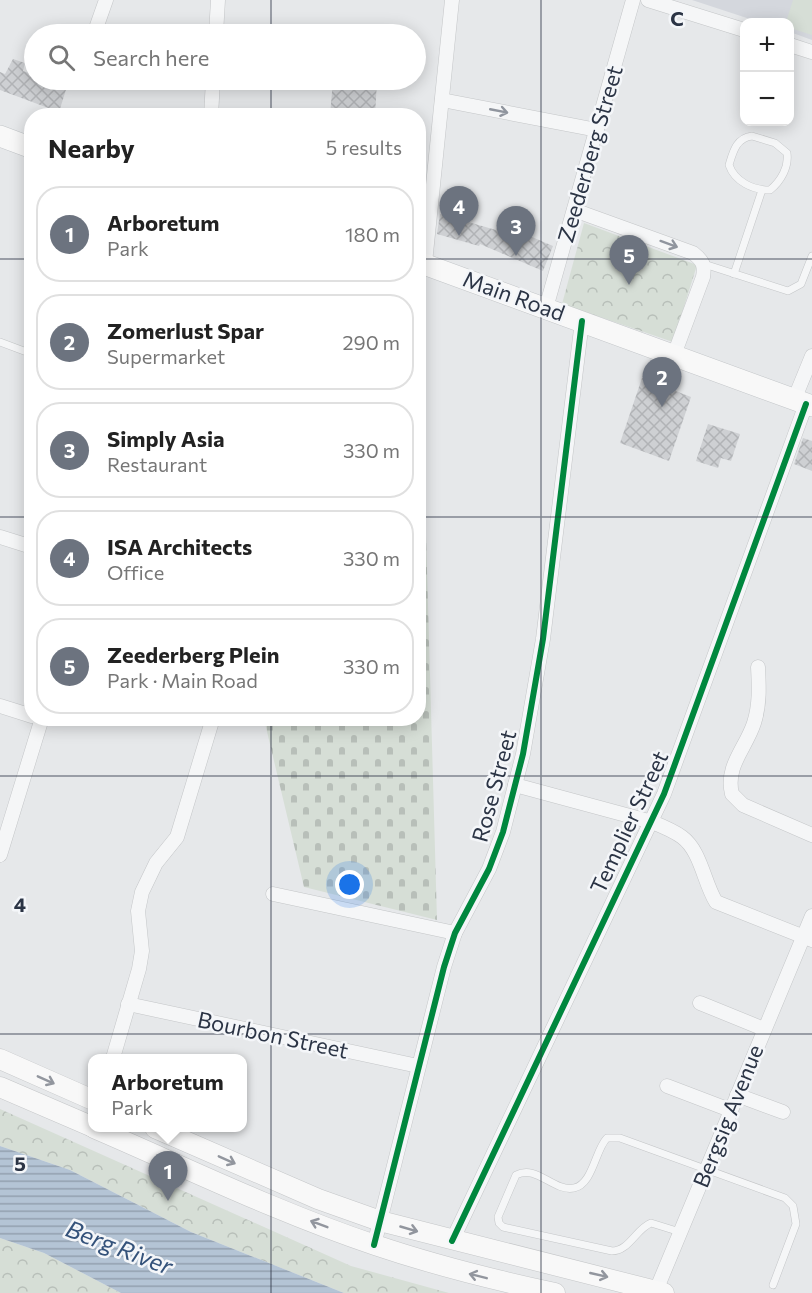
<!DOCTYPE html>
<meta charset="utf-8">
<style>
body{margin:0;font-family:Commissioner,sans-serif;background:#f2f2f2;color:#222}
.controls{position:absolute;right:18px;top:18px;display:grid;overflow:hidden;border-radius:12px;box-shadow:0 3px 15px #0003}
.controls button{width:54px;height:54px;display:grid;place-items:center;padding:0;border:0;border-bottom:2px solid #e0e0e0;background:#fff;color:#222;font:30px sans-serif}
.you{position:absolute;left:350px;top:885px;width:21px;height:21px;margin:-15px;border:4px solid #fff;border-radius:50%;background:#1a73e8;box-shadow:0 0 0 9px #1a73e833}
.badge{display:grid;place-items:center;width:39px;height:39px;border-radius:50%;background:#6c737f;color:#fff;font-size:20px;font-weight:700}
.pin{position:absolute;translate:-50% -50px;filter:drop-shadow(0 2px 3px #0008)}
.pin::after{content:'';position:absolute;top:32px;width:21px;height:18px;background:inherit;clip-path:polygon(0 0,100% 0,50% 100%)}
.popup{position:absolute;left:88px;top:1054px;width:159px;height:78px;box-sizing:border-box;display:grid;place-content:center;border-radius:12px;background:#fff;filter:drop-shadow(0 2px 4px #0005);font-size:20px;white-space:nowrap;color:#767676}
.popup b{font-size:22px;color:#222}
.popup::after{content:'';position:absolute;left:50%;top:100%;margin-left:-12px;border:12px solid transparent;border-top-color:#fff}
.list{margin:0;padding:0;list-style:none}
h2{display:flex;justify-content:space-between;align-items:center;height:78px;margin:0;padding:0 24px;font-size:26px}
h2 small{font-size:20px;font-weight:400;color:#767676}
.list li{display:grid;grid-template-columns:39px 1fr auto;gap:18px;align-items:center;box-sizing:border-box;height:96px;margin:0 12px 12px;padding:0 12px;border:2px solid #e0e0e0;border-radius:24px}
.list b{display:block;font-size:22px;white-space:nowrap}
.list p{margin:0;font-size:20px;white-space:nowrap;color:#767676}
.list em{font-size:20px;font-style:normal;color:#767676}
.icon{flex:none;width:33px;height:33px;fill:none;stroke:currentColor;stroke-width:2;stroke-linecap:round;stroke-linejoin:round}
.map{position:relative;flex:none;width:812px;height:1293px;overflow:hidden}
.search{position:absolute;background:#fff;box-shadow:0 3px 15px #0003;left:24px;top:24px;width:402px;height:66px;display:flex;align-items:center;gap:15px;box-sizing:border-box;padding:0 21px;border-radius:33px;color:#767676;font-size:22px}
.panel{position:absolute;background:#fff;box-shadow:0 3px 15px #0003;left:24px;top:108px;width:402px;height:618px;border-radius:24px}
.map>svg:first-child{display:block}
.built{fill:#d4d7dd}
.green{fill:#d6ded6}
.cemetery{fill:url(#cemetery-stones)}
.park{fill:url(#park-crowns)}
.water{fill:url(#water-rules)}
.building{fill:url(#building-cross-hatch)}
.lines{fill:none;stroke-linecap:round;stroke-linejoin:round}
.lane-casing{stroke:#c4c6c8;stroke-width:8}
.street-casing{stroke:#c4c6c8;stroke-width:15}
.secondary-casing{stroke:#c4c6c8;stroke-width:21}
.primary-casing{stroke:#c2c5c8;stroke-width:22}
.lane{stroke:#f5f6f7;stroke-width:7}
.street{stroke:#f5f6f7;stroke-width:14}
.secondary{stroke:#f8f8f8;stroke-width:20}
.primary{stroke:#f8f8f8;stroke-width:21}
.cycleway-casing{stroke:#f4f6f9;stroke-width:10}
.cycleway{stroke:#00873e;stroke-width:6}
.oneway{stroke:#90959e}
.oneway2{stroke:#92969e}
.grid{fill:none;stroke:#2b3445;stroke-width:1.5;stroke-opacity:0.55}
.labels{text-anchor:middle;stroke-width:5;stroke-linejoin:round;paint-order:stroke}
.street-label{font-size:22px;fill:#2b3445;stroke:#f4f6f9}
.water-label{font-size:24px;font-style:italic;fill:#34527a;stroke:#f4f6f9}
.grid-label{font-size:20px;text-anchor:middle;font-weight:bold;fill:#2b3445;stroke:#f4f6f9;stroke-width:5;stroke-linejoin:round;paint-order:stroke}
</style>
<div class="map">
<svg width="812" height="1293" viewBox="0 0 812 1293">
<defs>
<pattern id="cemetery-stones" width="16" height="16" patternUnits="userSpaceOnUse" patternTransform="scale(1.5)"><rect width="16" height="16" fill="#d6ded6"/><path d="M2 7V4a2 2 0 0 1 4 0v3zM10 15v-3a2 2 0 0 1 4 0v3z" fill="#b8bfb9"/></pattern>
<pattern id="park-crowns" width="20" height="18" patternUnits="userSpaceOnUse" patternTransform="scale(1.5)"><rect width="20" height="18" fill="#d6ded6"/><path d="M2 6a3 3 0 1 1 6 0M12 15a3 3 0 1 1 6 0" fill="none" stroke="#b8bfb9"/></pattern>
<pattern id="water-rules" width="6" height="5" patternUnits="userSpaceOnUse" patternTransform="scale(1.5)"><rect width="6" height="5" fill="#b4c4d5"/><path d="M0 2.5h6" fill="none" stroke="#93a0af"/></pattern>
<pattern id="building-cross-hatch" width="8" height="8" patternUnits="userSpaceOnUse" patternTransform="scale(1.5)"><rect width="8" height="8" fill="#ced0d3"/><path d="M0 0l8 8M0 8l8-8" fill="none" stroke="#b1b3b6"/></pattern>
</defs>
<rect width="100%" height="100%" fill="#e6e8ea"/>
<path class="built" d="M692 0H812V40L790 32V22H759Z"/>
<path class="green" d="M793 0H812V35L790 28V22H786Z"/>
<path class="cemetery" d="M419 290 437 920 304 887 264 719 418 718Z"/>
<g class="park">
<path d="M584 223 697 265 673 342 562 304Z"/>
<path d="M0 1109 351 1266 449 1293H344L191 1232 70 1170 0 1146Z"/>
<path d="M0 1238 44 1253 121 1293H0Z"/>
</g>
<path class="water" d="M0 1146 70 1170 191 1232 344 1293H121L44 1253 0 1238Z"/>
<g class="building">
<path d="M13 59 25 63 23 71 34 75V80H69L59 112 0 90V72L5 74Z"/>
<path d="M333 80 377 81 375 116H330Z"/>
<path d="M440 214 496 230 499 223 553 246 543 271 480 244 479 246 437 234Z"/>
<path d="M642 378 691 397 669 461 620 443Z"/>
<path d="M708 424 740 434 731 461 721 458 718 468 696 461Z"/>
<path d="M803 438 812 441V471L794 464Z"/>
</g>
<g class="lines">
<defs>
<g id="lane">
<path d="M752 136 775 143 787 153C789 167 781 181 770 190 753 190 735 182 729 165 733 152 736 138 752 136Z"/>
<path d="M704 264 788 291 801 284 812 256"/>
<path d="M734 274 762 190"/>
<path d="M0 342 32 354"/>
<path d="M680 1232 651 1223C636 1229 629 1251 612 1251L503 1227 499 1223 498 1217 516 1175C537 1164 553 1192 574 1188 593 1184 595 1150 607 1138H620L785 1198 793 1206 796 1224 773 1285"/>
</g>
<g id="street">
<path d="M648 0 744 30"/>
<path d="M94 34 106 0"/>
<path d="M216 34 218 0"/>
<path d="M790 45 812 52"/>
<path d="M442 100 597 130"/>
<path d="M211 116 213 80"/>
<path d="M574 210 693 253C703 261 705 265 703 277L674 355"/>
<path d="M425 263 452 0"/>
<path d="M546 308 633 0"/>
<path d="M794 400 812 356"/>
<path d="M0 537 32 547"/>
<path d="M758 667C759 686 760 704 754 723 746 748 725 766 732 794L743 805 812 835"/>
<path d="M0 706 32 716"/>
<path d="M515 785 652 822C662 826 674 831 682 837 701 851 704 883 716 902L812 940"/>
<path d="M0 855 42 718"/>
<path d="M273 894 455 933"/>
<path d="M700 1003 764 1029"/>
<path d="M128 1004 418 1066"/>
<path d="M113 1058 139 969 142 951 138 911 142 892 156 863 177 837 213 718"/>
<path d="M667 1086 730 1110"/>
<path d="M737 1095 783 1112"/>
<path d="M452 1241 664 794 806 404"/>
<path d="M374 1245 444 967 455 933 489 869 503 832 523 754 543 639 582 321"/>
<path d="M655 1293 812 916"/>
</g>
<g id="secondary">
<path d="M0 1059 93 1100"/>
<path d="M0 1087 93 1127"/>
<path d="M94 1128C187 1168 279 1213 375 1245 434 1265 494 1280 555 1293"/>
<path d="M155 1128 318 1199 380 1221 664 1293"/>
</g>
<g id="primary">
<path d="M0 136 32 148"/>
<path d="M418 262 812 406"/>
</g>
</defs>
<use href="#lane" class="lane-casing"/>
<use href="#street" class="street-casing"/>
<use href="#secondary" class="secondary-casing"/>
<use href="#primary" class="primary-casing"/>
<use href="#lane" class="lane"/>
<use href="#street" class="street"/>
<use href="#secondary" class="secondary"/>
<use href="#primary" class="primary"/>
<defs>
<g id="cycleway">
<path d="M452 1241 664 794 806 404"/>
<path d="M374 1245 444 967 455 933 489 869 503 832 523 754 543 639 582 321"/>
</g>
</defs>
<use href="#cycleway" class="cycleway-casing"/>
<use href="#cycleway" class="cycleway"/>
</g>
<defs><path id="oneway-shaft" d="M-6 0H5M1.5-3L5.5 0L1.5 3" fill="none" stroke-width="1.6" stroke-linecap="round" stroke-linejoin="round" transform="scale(1.5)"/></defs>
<g class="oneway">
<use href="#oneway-shaft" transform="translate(499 111) rotate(11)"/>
<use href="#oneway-shaft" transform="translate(669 244) rotate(20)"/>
</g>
<g class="oneway2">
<use href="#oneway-shaft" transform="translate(46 1080) rotate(24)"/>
<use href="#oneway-shaft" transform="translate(227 1160) rotate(24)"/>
<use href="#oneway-shaft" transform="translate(319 1224) rotate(-159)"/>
<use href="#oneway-shaft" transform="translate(409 1229) rotate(16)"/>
<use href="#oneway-shaft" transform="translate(599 1275) rotate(13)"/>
<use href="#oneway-shaft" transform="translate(478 1276) rotate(-166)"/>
</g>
<path class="grid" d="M271 0V34M541 0V1293M271 80V116M0 259H32M418 259H812M0 517H32M418 517H812M271 718V1293M0 776H812M0 1034H812"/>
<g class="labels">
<g class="street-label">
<text transform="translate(590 154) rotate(-74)" y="8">Zeederberg Street</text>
<text transform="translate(514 296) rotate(20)" y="8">Main Road</text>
<text transform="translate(494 786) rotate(-75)" y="8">Rose Street</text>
<text transform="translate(629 822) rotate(-65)" y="8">Templier Street</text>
<text transform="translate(273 1035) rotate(12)" y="8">Bourbon Street</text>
<text transform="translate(728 1116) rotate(-68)" y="8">Bergsig Avenue</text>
</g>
<g class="water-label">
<text transform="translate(119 1248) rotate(21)" y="8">Berg River</text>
</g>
</g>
<g class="grid-label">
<text x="677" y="26">C</text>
<text x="20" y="912">4</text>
<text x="20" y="1171">5</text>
</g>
</svg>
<div class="controls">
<button>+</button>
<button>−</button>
</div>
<div class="you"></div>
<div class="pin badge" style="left:168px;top:1201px">1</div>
<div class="popup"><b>Arboretum</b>Park</div>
<div class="pin badge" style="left:662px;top:407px">2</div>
<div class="pin badge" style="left:516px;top:256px">3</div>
<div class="pin badge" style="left:459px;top:236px">4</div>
<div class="pin badge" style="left:629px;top:285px">5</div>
<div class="search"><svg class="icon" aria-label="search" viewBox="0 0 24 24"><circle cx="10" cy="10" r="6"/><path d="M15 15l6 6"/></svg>Search here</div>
<section class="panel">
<h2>Nearby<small>5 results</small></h2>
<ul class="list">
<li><span class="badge">1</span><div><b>Arboretum</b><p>Park</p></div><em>180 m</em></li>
<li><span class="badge">2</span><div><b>Zomerlust Spar</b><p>Supermarket</p></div><em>290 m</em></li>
<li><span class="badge">3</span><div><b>Simply Asia</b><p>Restaurant</p></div><em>330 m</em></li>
<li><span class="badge">4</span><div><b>ISA Architects</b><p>Office</p></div><em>330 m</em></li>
<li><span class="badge">5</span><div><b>Zeederberg Plein</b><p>Park · Main Road</p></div><em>330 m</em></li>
</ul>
</section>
</div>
